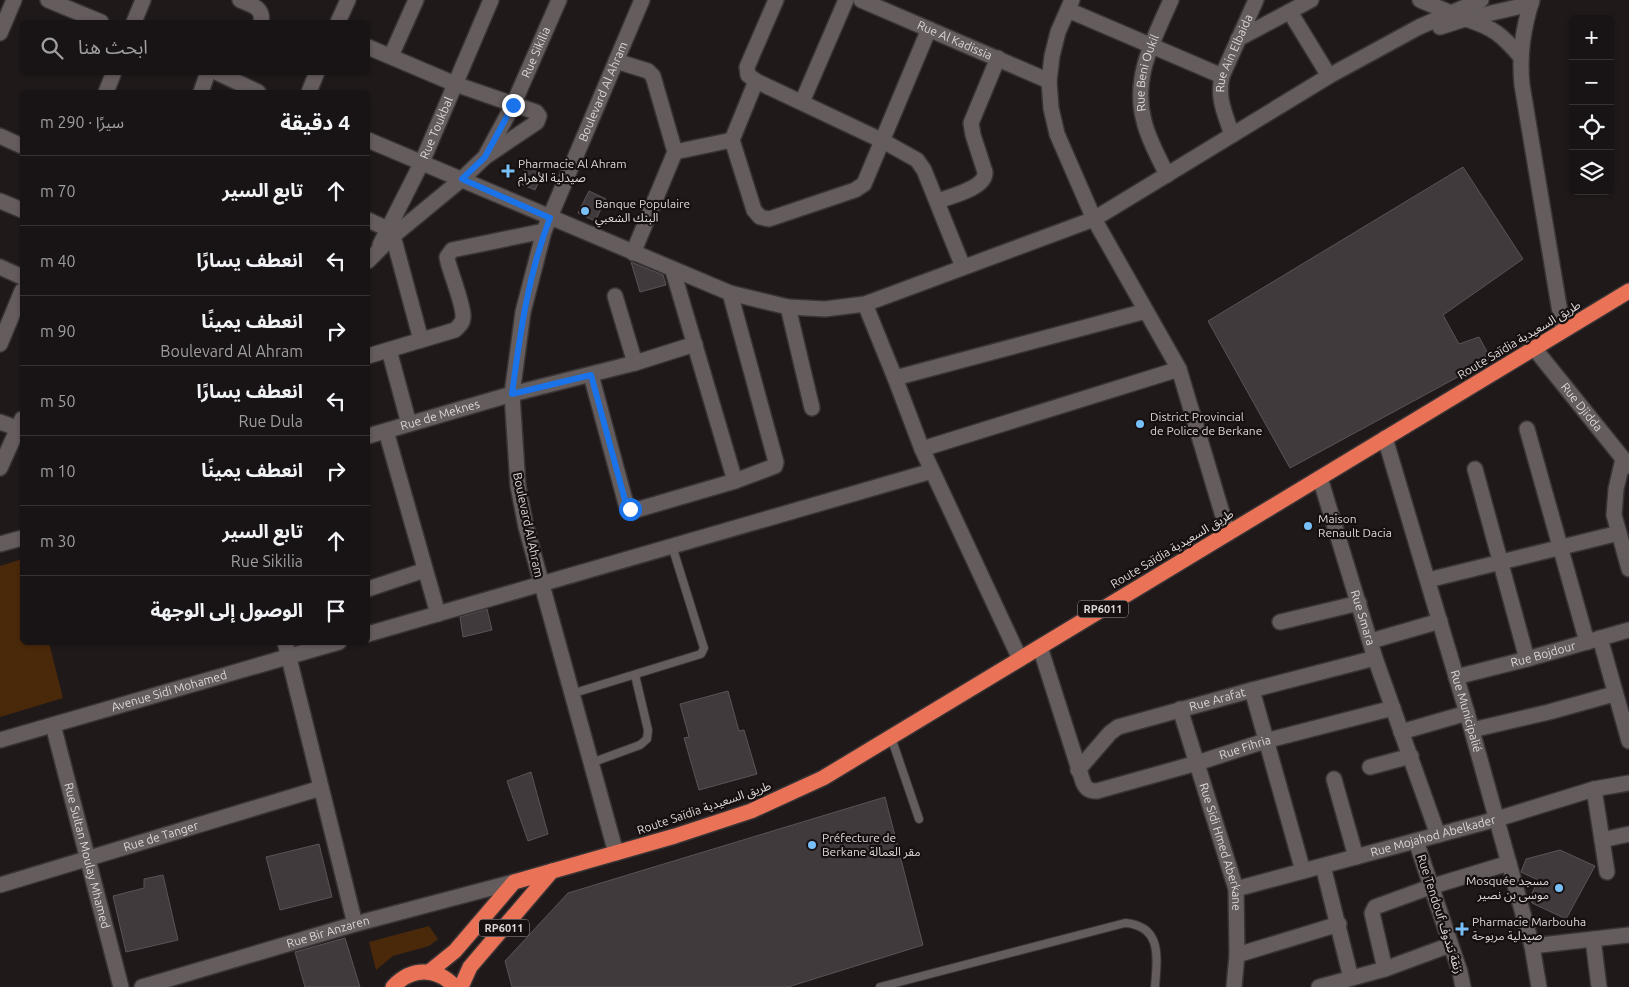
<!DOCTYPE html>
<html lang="ar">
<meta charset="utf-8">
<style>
body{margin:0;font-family:Ubuntu,"Noto Sans Arabic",sans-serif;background:#211c1d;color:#f1f3f6;direction:rtl}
.controls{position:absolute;right:15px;top:15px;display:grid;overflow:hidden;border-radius:8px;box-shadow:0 1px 4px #0004}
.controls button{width:45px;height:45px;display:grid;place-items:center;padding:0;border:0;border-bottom:1px solid #363234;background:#181314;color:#f1f3f6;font:25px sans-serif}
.stop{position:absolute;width:15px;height:15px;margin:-11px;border:4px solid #1a73e8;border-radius:50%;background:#fff}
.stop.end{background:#1a73e8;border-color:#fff;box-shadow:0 1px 5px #0008}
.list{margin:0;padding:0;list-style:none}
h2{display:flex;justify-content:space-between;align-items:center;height:65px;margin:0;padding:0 20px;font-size:21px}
h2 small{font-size:16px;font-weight:400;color:#9f9ea0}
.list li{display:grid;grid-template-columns:32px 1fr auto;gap:15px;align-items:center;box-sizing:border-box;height:70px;padding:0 20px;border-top:1px solid #363234}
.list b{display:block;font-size:19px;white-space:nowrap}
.list p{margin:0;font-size:16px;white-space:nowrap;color:#9f9ea0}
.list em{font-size:16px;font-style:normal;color:#9f9ea0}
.icon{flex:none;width:28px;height:28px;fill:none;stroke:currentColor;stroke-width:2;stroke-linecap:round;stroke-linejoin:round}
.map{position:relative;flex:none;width:1629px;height:987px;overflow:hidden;direction:ltr}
.search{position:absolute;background:#181314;box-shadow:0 1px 4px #0004;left:20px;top:20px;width:350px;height:55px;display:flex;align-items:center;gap:12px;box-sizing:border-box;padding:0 18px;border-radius:8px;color:#9f9ea0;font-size:19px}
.panel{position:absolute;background:#181314;box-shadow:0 1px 4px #0004;left:20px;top:90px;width:350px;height:555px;border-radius:8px;direction:rtl}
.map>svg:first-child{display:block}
.green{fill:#4a290b}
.building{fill:#413a3d;stroke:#5a5357}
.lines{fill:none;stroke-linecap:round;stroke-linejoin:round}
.lane-casing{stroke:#383334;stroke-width:10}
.street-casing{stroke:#383334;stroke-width:18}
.secondary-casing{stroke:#383334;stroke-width:18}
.highway-casing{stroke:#383334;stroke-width:18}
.lane{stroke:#645c5d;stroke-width:8}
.street{stroke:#645c5d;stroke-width:15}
.secondary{stroke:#645c5d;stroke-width:15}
.highway{stroke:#e97257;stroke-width:15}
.route{stroke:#1a73e8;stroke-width:6}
.poi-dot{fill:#79bff8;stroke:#171011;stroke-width:2}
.labels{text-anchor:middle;stroke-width:4.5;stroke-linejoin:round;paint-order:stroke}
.shield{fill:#171011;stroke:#a29c9d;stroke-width:1}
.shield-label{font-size:11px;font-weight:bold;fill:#ddd8d9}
.street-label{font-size:12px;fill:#ddd8d9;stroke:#171011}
.poi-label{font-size:12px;fill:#ddd8d9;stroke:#171011;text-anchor:start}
</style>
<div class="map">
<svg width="1629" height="987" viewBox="0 0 1629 987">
<rect width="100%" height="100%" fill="#20191a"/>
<g class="green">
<path d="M22 559V642L49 643 63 698 0 717V566Z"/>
<path d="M429 926 438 939 429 946 393 956 376 970 369 942Z"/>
</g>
<g class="building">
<path d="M526 167 542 174 535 190 519 183Z"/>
<path d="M1463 167 1523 259 1443 315 1459 344 1479 337 1491 359 1290 468 1208 321Z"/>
<path d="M589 191 606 199 595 221 578 213Z"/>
<path d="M631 262 663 275 666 285 640 292Z"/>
<path d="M487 609 492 630 463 637 460 617Z"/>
<path d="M728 691 739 731 744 730 757 774 699 790 684 738 689 737 680 704Z"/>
<path d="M531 772 548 834 528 841 507 781Z"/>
<path d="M885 797 923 945 788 987H512L505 961 568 893Z"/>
<path d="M319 844 332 897 280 910 266 857Z"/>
<path d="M1560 850 1595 866 1566 919 1532 903 1531 896 1538 880 1521 872 1526 859Z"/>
<path d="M163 875 178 940 126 952 113 896 144 888V879Z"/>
<path d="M345 938 360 987H305L295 952Z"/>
</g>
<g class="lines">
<defs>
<g id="lane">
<path d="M571 694 701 654 704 648 702 642 672 546"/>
<path d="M891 737 919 819"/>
<path d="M591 763 640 745 647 739 648 730 635 675"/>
<path d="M880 987 1125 923C1163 926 1157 959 1155 987"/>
</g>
<g id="street">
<path d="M48 0 101 22"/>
<path d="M240 0C252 5 264 8 261 22"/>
<path d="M776 0 747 67 748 75 756 81 883 141 917 160 924 170 963 267"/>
<path id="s1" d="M861 0 1049 81"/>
<path d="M1072 0 1058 32 1052 56 1049 81 1051 108 1057 134 1094 219 1179 369 1228 533"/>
<path d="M1420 0 1451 13"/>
<path d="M1532 0C1523 29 1519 54 1522 85L1563 330"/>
<path d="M1068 10 1222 76"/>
<path d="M1290 12 1329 76"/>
<path d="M1466 19C1494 28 1502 35 1521 57"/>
<path d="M134 22 143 0"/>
<path d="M338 22 348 0"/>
<path d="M1440 27 1465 19 1531 4"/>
<path d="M1238 39 1311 0"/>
<path d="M368 47 455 84 536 112 539 116 537 122 485 157 462 179 393 236 368 261"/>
<path d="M391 56 416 0"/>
<path d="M616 61 648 71 653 76 675 152 633 253"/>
<path d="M216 72 258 92"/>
<path d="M756 81 732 140 754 210 760 217 769 219 855 190 864 184 929 29"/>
<path d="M106 92 114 72"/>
<path d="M201 92 208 72"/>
<path d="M309 92 317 72"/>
<path d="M802 102 846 0"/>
<path id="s2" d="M1232 135C1225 113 1217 99 1222 76L1256 0"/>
<path d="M0 136 22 146"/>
<path d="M368 140 730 293 788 307 825 309 865 304 1094 219 1329 76 1419 27 1481 0"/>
<path d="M675 152 732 140"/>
<path id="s3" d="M487 153 513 105 559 0"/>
<path id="s4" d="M1167 175C1159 158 1148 139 1144 121 1132 77 1154 39 1171 0"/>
<path d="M0 201 22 210"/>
<path d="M938 201C951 196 986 188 985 172L973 135 971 123 998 58"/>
<path d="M368 220 388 229"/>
<path d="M393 236 421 340"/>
<path id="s5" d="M380 245 422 162 491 0"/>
<path d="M0 267 22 277"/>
<path d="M673 271 735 481"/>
<path d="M615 296 635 363"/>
<path d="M865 304 895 378 922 449 1020 659"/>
<path d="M788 307 812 408"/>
<path d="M0 344 22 291"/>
<path d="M389 350 409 424"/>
<path d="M368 356 455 330C459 326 463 323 463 317 464 306 451 274 448 262L447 257 452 250 544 231"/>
<path d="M591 375 626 504 630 509 636 510 735 481 775 466 776 462 730 293"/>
<path d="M895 378 1146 311"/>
<path d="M0 422 22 430"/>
<path d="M1527 429 1587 642"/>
<path d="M386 431 438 614"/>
<path id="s6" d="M368 436 512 394 635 363 695 344"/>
<path id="s7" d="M1385 438 1467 713 1532 946 1539 987"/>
<path d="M922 449 1179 369"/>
<path d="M1623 459 1616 489 1614 515 1629 569"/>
<path d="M0 468 22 419"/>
<path d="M1475 469 1527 659"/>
<path id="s8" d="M1320 478 1375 658 1438 835"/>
<path d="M0 544 22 538"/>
<path d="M1428 580 1619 533"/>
<path d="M368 589 425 570"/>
<path d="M1280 622 1359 603"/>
<path d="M368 634 932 471"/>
<path d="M1600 638 1629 741"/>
<path d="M1371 641 1440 621"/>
<path d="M285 642 355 924"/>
<path id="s9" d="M1040 647 1083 782C1086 789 1089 791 1097 791L1197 763 1265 741 1393 708"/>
<path id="s10" d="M1456 677 1527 659 1629 630"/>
<path d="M1252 690 1303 871"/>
<path id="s11" d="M1180 709 1236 889 1237 955 1234 987"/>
<path id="s12" d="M53 725 121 987"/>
<path d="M1472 730 1549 712 1614 694"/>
<path d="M1401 732 1467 713"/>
<path id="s13" d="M0 740 339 642"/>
<path d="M1370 767 1411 756"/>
<path id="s14" d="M1078 770 1110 733 1118 727 1252 690 1375 658"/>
<path d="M1334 779 1356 857"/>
<path d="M1594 789 1607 872"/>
<path d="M1602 840 1629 834"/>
<path d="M1416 841 1460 972 1463 987"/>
<path d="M1323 866 1351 978"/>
<path id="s15" d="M0 885 321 788"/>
<path id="s16" d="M1236 889 1497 819 1594 789 1629 783"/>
<path d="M1593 939 1599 987"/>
<path d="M1532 946 1629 935"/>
<path d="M1237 955 1339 924"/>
<path d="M1385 969 1372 913 1375 907 1430 887 1509 863"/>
<path id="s17" d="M142 987 355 924 514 882"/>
<path d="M1319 987 1385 969 1450 945"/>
</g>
<g id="secondary">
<path d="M0 33 14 0"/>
<path id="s18" d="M1534 348 1629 466"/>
<path id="s19" d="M616 853 526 527 518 486 512 394 523 312 544 231 642 0"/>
</g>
<g id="highway">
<path d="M429 972 455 951 514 882 675 836 751 811 823 778 1629 291"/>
<path d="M393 987C411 967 437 967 455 987"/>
<path d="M461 987 470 967 552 871"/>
</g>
</defs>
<use href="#lane" class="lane-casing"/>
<use href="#street" class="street-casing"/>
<use href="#secondary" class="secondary-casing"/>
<use href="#highway" class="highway-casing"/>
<use href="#lane" class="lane"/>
<use href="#street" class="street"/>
<use href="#secondary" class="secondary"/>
<use href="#highway" class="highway"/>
</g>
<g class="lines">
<path class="route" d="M513 105 485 157 462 179 550 218C528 275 520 334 512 394L591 375 626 504 630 509"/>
</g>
<g class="poi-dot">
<path d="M505.5 163.5h5v5h5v5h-5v5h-5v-5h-5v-5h5z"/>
<circle cx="585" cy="211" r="5"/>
<circle cx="1140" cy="424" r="5"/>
<circle cx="1308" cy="526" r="5"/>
<circle cx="812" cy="845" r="5"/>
<circle cx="1559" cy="888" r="5"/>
<path d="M1459.5 921.5h5v5h5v5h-5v5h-5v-5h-5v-5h5z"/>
</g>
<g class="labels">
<g class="shield">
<rect x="1078" y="600.5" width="50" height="17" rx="4"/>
<rect x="479" y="919.5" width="50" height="17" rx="4"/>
</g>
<g class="shield-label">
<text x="1103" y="613">RP6011</text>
<text x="504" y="932">RP6011</text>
</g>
<g class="street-label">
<text dy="4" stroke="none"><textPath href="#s1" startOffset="102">Rue Al Kadissia</textPath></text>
<text dy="4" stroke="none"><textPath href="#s3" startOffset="112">Rue Sikilia</textPath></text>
<text dy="4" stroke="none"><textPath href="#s2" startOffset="86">Rue Ain Elbaida</textPath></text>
<text dy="4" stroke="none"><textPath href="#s4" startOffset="108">Rue Beni Oukil</textPath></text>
<text dy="4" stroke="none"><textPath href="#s19" startOffset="790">Boulevard Al Ahram</textPath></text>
<text dy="4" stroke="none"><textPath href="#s5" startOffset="130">Rue Toukbal</textPath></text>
<text transform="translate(1519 340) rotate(-31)" y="4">Route Saïdia طريق السعيدية</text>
<text dy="4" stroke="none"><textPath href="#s18" startOffset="76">Rue Djidda</textPath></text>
<text dy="4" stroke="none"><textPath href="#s6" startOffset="75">Rue de Meknes</textPath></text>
<text transform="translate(528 525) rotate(78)" y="4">Boulevard Al Ahram</text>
<text transform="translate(1172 549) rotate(-31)" y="4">Route Saïdia طريق السعيدية</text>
<text dy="4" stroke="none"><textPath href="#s8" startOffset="146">Rue Smara</textPath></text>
<text dy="4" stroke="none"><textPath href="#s10" startOffset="90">Rue Bojdour</textPath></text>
<text dy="4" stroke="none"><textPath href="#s13" startOffset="176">Avenue Sidi Mohamed</textPath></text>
<text dy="4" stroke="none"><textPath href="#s14" startOffset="162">Rue Arafat</textPath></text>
<text dy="4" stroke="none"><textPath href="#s7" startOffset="285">Rue Municipalié</textPath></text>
<text dy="4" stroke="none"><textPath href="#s9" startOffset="314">Rue Fihria</textPath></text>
<text transform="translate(704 808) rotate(-19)" y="4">Route Saïdia طريق السعيدية</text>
<text dy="4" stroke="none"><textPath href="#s16" startOffset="204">Rue Mojahod Abelkader</textPath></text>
<text dy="4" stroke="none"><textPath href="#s15" startOffset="168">Rue de Tanger</textPath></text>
<text dy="4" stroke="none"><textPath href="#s11" startOffset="144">Rue Sidi Hmed Aberkane</textPath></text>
<text dy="4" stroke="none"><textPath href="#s12" startOffset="135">Rue Sultan Moulay Mhamed</textPath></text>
<text transform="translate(1440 914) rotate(72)" y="4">Rue Tendouf زنقة تندوف</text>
<text dy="4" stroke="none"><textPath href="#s17" startOffset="194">Rue Bir Anzaren</textPath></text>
</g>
<g class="poi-label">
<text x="518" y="168">Pharmacie Al Ahram<tspan x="518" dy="14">صيدلية الأهرام</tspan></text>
<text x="595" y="208">Banque Populaire<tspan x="595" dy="14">البنك الشعبي</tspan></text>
<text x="1150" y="421">District Provincial<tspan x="1150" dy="14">de Police de Berkane</tspan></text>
<text x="1318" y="523">Maison<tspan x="1318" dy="14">Renault Dacia</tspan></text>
<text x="822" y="842">Préfecture de<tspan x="822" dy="14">Berkane مقر العمالة</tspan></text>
<text x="1549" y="885" text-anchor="end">Mosquée مسجد<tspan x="1549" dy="14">موسى بن نصير</tspan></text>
<text x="1472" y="926">Pharmacie Marbouha<tspan x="1472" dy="14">صيدلية مربوحة</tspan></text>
</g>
</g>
</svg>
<div class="controls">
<button>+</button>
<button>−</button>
<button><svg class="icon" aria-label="locate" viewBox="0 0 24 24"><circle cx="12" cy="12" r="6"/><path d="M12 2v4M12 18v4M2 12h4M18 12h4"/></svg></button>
<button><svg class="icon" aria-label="layers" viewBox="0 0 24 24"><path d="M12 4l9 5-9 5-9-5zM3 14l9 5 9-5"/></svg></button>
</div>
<div class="stop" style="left:630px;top:509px"></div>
<div class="stop end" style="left:513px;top:105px"></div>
<div class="search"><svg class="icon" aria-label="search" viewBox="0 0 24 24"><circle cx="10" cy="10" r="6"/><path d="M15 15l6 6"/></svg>ابحث هنا</div>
<section class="panel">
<h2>4 دقيقة<small>سيرًا · 290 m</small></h2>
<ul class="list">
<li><svg class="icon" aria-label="ahead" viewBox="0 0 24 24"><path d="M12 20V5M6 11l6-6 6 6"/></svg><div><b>تابع السير</b></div><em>70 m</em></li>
<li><svg class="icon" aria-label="left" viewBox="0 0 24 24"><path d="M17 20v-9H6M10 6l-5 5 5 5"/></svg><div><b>انعطف يسارًا</b></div><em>40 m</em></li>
<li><svg class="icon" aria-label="right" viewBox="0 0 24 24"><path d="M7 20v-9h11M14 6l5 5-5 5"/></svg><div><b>انعطف يمينًا</b><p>Boulevard Al Ahram</p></div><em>90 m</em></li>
<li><svg class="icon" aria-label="left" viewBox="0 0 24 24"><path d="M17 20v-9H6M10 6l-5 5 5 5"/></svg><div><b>انعطف يسارًا</b><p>Rue Dula</p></div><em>50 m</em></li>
<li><svg class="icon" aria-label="right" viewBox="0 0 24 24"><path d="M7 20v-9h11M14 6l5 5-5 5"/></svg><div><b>انعطف يمينًا</b></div><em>10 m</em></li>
<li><svg class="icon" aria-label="ahead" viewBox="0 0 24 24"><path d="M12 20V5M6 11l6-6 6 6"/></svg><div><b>تابع السير</b><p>Rue Sikilia</p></div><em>30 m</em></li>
<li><svg class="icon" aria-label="arrive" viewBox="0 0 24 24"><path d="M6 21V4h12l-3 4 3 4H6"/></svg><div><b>الوصول إلى الوجهة</b></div></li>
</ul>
</section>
</div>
